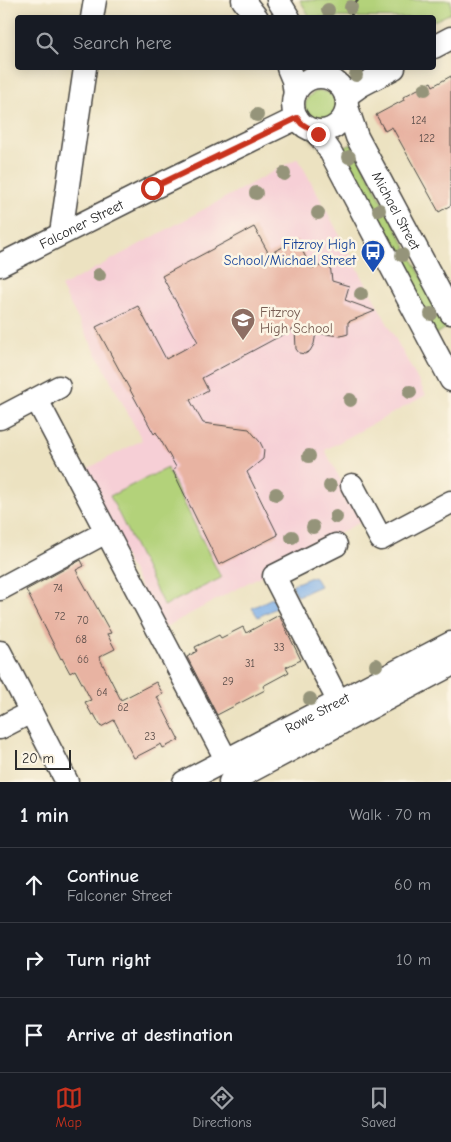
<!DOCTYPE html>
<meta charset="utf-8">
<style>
body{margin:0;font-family:"Comic Neue",sans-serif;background:#242831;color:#f1f3f6}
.scale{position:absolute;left:15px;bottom:12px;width:56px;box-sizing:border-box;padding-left:5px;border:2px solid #2b2b2b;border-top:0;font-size:14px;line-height:18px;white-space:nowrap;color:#2b2b2b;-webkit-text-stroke:4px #fcf5e5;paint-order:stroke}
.stop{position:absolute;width:15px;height:15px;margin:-11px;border:4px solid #c8321e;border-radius:50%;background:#fff}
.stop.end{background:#c8321e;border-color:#fff;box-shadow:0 1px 5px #0008}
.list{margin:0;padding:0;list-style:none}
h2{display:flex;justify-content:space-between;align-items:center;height:65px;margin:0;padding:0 20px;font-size:21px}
h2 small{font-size:16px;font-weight:400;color:#9ea1a6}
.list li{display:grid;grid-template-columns:32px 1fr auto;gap:15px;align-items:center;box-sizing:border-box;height:75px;padding:0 20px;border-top:1px solid #363941}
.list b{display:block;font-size:19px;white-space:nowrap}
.list p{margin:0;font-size:16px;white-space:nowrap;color:#9ea1a6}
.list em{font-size:16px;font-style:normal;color:#9ea1a6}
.icon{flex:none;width:28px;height:28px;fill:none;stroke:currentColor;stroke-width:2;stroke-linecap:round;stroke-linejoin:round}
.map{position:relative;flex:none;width:451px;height:782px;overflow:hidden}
.search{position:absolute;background:#171b24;box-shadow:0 2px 12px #0003;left:15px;right:15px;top:15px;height:55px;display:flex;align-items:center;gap:12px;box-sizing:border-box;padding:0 18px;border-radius:5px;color:#9ea1a6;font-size:19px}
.sheet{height:290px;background:#171b24}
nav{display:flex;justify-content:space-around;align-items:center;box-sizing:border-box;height:70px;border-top:1px solid #363941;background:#171b24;font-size:14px;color:#9ea1a6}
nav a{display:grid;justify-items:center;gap:2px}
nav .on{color:#c8321e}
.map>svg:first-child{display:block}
.built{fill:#f6cfd6}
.green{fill:#b3d27a;stroke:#6f7e52}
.water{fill:#7caee8;stroke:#546c8a}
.building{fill:#e8b3a2}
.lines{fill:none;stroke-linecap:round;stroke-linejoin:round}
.minor-casing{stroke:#484642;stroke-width:25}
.path{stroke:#484642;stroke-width:3;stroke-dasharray:4 4;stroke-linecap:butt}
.minor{stroke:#fff;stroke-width:22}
.tree{fill:#95947a}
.route{stroke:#c8321e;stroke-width:6}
.labels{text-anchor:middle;stroke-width:5;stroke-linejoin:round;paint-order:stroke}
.number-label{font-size:11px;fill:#5a4d49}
.street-label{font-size:14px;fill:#2b2b2b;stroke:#fcf5e5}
.transit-label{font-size:14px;fill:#164399;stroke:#fcf5e5;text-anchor:end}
.education-label{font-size:14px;fill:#785e54;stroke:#fcf5e5;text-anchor:start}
</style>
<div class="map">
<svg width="451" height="782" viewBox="0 0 451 782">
<rect width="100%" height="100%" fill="#fcf5e5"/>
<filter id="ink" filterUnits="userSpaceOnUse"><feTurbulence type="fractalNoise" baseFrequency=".02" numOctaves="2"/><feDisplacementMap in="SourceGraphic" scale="10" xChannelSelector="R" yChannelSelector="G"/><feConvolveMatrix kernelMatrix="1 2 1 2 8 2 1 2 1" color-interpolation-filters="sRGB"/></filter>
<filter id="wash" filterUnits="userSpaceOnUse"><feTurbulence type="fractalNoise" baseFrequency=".0096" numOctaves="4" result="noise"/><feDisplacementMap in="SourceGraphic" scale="20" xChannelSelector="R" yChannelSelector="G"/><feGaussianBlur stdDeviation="1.12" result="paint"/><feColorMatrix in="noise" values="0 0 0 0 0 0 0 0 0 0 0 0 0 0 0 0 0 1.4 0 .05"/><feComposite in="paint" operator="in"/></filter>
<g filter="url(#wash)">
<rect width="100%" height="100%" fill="#ece2c1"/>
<path class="built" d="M298 158 426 395 325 450 362 521 162 629 81 472 142 440 61 287Z"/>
<g class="green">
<path d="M300 0H451V13L434 21V18L310 17Z"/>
<circle cx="321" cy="107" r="16"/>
<path d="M352 144 448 327 434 335 335 152Z"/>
<path d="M167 468 221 578 164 606 110 496Z"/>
</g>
<g class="water">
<path d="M314 576 320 586 297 596 292 585Z"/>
<path d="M274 597 278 607 258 617 252 608Z"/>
</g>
<g id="blocks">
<g class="building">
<path d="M451 76V205L439 212 392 127 385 131 376 115 404 100 403 97 431 82 433 86Z"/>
<path d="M254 227 269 254 297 240 311 268 330 264 332 281 349 286 345 300 375 311 348 322V334L341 336 316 333 314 344 310 351 305 354 299 353 296 349 295 328 202 378 208 390 190 400 203 423 249 429 260 442 264 450 263 459 247 472 278 535 219 565 173 471 176 467 156 432 154 434 96 327 138 306 166 359 198 342 162 276Z"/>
<path d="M81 560 84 566 76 570 111 633 107 634 115 649 99 657 121 700 156 682 163 694 157 697 179 740 163 748 161 744 134 758 114 720 101 727 94 714 92 715 85 702 91 700 75 670 70 673 62 658 61 659 26 590Z"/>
<path d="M279 615 301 660 286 667 289 672 263 686 265 690 217 715 187 657 197 651 195 647 219 635 221 638 243 627 246 633Z"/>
</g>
</g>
</g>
<g filter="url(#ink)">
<use href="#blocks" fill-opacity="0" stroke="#484642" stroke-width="1"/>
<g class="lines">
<defs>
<g id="minor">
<path d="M243 0 257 18"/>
<path d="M278 0 289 18"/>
<path d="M92 18 95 0"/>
<path d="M434 47 451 38"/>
<path d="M288 68 293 80 295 94"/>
<circle cx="320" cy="104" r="27"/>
<path d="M346 96 360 86 394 68"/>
<path id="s1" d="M347 107 357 137 451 313"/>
<path d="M313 130 321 138 330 151 451 380"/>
<path d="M61 233 85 68"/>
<path id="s2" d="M0 265 153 188 297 118"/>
<path d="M37 400 238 782"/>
<path d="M0 418 59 387"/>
<path d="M352 485 381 539 451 502"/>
<path d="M336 545 274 576 345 714"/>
<path d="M0 589 106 532"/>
<path d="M0 652 67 782"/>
<path d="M0 728 31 712"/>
<path id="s3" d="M184 782 451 643"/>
<path d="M230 782 451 665"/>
</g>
</defs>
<use href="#minor" class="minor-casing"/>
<path class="path" d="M351 18 353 5 358 0"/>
<use href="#minor" class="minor"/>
</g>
<g class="tree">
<circle cx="351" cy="7" r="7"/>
<circle cx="328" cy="10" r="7"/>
<circle cx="356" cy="75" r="7"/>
<circle cx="425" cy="89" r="7"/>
<circle cx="257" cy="115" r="7"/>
<circle cx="349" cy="157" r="7"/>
<circle cx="284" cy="174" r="7"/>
<circle cx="256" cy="193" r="7"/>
<circle cx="379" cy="210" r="7"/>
<circle cx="318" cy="213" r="7"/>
<circle cx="402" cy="255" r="7"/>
<circle cx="99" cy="275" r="7"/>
<circle cx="361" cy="294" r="7"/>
<circle cx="431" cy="314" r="7"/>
<circle cx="410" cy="392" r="7"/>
<circle cx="350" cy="400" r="7"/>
<circle cx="309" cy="456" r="7"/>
<circle cx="330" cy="486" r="7"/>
<circle cx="276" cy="494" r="7"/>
<circle cx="336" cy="517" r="7"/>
<circle cx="313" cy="527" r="7"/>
<circle cx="292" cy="537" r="7"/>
<circle cx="376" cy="665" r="7"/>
<circle cx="310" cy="699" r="7"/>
</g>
</g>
<g class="lines" filter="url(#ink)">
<path class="route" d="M152 188 297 118 302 124 318 134"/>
</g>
<defs>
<symbol id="bus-pin" viewBox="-11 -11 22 30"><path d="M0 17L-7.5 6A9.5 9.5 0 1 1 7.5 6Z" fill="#1a4fb4" stroke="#fcf5e5"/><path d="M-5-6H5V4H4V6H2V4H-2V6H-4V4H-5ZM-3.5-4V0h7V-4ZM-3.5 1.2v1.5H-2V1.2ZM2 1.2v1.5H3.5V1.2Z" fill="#fff"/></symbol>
<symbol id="school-pin" viewBox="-11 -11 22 30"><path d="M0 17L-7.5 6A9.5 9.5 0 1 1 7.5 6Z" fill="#8d6e63" stroke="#fcf5e5"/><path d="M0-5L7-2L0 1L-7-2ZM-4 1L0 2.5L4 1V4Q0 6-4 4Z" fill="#fff"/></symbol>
</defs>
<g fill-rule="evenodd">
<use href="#bus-pin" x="359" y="238" width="28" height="38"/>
<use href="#school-pin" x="229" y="306" width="28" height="38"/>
</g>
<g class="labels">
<g class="number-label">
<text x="419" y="124">124</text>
<text x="427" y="142">122</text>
<text x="58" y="592">74</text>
<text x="60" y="620">72</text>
<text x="83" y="624">70</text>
<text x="81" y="643">68</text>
<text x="279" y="651">33</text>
<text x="83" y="663">66</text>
<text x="250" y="667">31</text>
<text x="228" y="685">29</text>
<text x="102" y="696">64</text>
<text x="123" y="711">62</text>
<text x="150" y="740">23</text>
</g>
<g class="street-label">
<text dy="5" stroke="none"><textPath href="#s1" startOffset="115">Michael Street</textPath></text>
<text dy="5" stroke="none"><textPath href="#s2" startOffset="91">Falconer Street</textPath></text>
<text dy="5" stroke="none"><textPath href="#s3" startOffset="150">Rowe Street</textPath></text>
</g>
<g class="transit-label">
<text x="356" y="249">Fitzroy High<tspan x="356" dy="16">School/Michael Street</tspan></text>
</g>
<g class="education-label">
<text x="260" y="317">Fitzroy<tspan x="260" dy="16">High School</tspan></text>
</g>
</g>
</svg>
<div class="scale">20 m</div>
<div class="stop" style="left:152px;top:188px"></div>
<div class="stop end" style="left:318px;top:134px"></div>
<div class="search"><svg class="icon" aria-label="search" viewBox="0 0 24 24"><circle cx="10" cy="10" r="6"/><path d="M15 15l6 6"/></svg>Search here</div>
</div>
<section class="sheet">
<h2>1 min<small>Walk · 70 m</small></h2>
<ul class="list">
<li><svg class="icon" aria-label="ahead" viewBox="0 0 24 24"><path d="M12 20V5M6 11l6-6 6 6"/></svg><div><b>Continue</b><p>Falconer Street</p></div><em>60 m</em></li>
<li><svg class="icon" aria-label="right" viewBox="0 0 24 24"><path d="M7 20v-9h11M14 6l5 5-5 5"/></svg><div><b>Turn right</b></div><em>10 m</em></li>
<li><svg class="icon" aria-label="arrive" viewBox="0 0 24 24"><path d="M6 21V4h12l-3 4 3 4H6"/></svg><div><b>Arrive at destination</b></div></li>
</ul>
</section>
<nav>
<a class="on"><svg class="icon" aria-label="map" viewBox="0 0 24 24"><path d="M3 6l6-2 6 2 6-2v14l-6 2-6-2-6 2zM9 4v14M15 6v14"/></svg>Map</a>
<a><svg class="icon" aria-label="directions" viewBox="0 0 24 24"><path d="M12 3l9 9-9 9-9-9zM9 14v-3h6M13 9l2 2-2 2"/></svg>Directions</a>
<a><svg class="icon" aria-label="saved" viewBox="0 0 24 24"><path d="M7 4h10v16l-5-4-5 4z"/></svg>Saved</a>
</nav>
